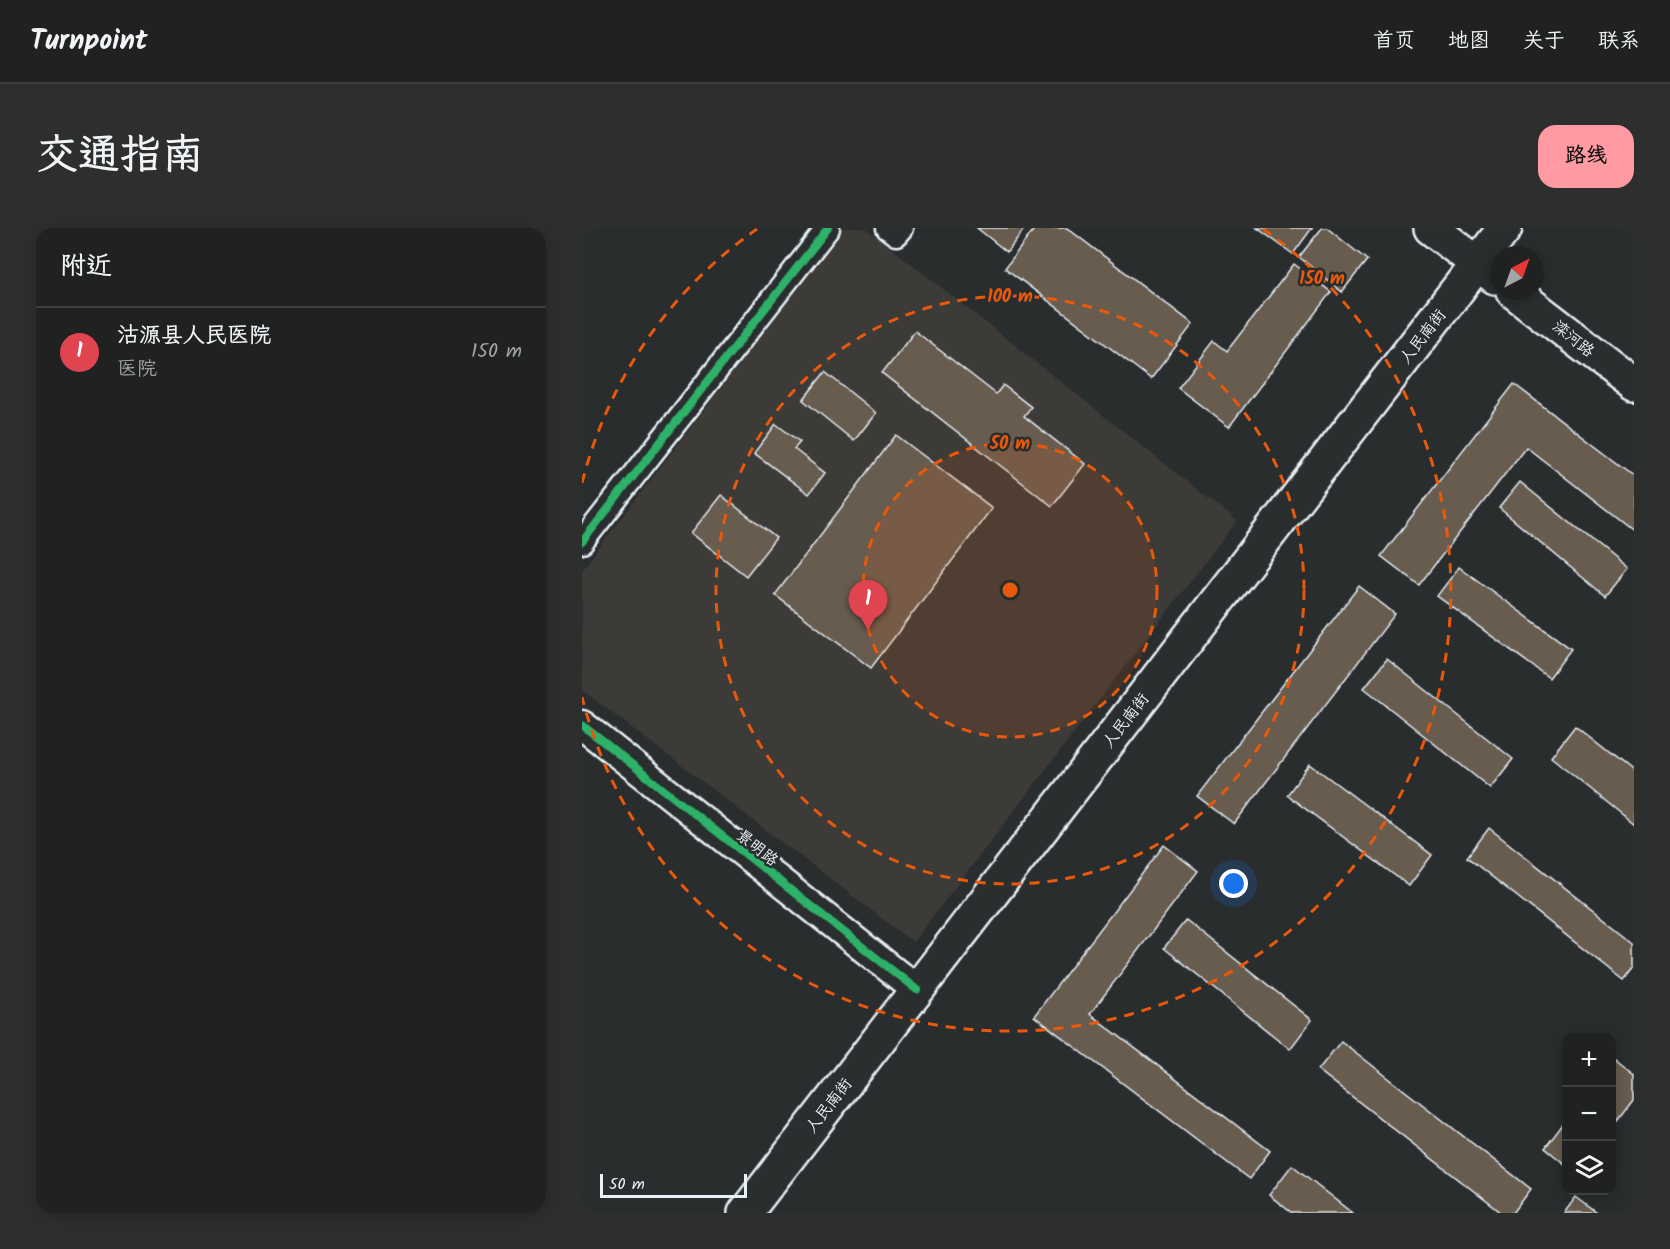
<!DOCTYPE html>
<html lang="zh">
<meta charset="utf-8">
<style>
body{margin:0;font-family:Kalam,"LXGW WenKai TC",sans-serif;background:#2d2f2f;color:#f1f3f6}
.controls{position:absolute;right:18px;bottom:18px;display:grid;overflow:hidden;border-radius:12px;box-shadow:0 3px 15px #0003}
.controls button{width:54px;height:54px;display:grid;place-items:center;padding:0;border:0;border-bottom:2px solid #3d3f40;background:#202222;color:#f1f3f6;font:30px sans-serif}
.compass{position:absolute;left:908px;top:18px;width:54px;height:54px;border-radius:50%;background:#202222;box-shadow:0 3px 15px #0003;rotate:41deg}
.scale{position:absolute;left:18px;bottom:15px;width:147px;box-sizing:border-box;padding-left:6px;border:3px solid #e8f1f8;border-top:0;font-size:16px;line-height:21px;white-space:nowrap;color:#e8f1f8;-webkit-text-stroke:4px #2a2d2e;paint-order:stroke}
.you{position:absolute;left:652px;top:656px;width:21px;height:21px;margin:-15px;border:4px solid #fff;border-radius:50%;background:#1a73e8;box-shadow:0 0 0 9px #1a73e833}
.badge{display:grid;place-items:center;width:39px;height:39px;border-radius:50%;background:#ff9aa2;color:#fff;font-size:20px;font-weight:700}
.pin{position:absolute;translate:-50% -50px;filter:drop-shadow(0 2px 3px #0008)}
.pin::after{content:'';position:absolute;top:32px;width:21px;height:18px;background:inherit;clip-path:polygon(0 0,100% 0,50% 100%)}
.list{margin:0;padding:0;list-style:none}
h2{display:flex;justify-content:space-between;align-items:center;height:78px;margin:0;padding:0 24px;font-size:26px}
h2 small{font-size:20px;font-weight:400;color:#a2a4a5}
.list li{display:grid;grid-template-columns:39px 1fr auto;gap:18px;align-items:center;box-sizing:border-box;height:90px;padding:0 24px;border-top:2px solid #3d3f40}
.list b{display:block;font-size:22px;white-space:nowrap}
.list p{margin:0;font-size:20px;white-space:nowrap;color:#a2a4a5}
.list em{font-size:20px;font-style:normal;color:#a2a4a5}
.icon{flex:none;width:33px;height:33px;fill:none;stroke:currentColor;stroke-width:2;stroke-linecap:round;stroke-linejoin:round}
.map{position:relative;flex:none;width:1052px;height:985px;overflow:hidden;border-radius:18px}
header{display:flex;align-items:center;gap:36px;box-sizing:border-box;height:84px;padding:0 30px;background:#202222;border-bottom:2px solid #3d3f40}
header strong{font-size:28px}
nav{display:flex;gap:33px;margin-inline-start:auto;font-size:21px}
.intro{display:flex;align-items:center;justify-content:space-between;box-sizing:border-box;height:144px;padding:0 36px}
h1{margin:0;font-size:42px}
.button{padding:15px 27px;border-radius:18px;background:#ff9aa2;color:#111;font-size:21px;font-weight:700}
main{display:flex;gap:36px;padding:0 36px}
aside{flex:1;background:#202222;border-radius:18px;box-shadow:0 3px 15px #0003}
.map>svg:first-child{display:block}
.built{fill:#3d3b38}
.building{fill:#685b4f;stroke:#e8f1f8;stroke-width:1.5}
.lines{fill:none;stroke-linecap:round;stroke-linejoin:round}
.minor-casing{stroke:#e8f1f8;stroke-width:27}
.tertiary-casing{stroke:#e8f1f8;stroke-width:33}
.secondary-casing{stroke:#e8f1f8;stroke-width:38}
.minor{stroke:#2a2d2e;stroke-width:22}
.tertiary{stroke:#2a2d2e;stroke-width:28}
.secondary{stroke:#2a2d2e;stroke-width:33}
.cycleway-casing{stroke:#2a2d2e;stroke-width:11}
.cycleway{stroke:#2db169;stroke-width:8}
.ring{fill:none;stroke:#e8590c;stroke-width:3;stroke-dasharray:10 8}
.labels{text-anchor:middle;stroke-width:5;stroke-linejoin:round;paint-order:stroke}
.street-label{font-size:16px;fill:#e8f1f8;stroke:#2a2d2e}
.centre{fill:#e8590c;stroke:#2a2d2e;stroke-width:3}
.ring-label{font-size:18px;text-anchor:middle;font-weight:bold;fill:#e8590c;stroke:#2a2d2e;stroke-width:5;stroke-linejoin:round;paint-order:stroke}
</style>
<header>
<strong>Turnpoint</strong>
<nav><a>首页</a><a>地图</a><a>关于</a><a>联系</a></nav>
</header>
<div class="intro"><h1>交通指南</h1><a class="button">路线</a></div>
<main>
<aside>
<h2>附近<small></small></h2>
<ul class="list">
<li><span class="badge" style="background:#e0444e">1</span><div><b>沽源县人民医院</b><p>医院</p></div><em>150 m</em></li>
</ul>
</aside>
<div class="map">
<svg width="1052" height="985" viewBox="0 0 1052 985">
<rect width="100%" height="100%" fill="#2a2d2e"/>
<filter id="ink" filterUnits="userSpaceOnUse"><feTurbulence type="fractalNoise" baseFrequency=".0167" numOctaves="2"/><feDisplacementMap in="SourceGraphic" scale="12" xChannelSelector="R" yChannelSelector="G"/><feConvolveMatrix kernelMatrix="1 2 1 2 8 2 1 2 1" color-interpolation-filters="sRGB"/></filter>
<g filter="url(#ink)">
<path class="built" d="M261 0H284L655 293 331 714 0 462V342Z"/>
<g class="building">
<path d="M395 0H443L425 24Z"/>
<path d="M453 0H485L611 96 569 151 423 40Z"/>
<path d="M675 0H730L711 26Z"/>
<path d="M740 0H745L785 32 760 64 717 29Z"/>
<path d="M712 36 749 64 647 199 596 160 632 113 645 123Z"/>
<path d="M333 103 414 166 421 157 449 179 442 188 503 236 470 278 300 145Z"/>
<path d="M243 144 294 185 272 213 221 172Z"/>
<path d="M932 156 1052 248V303L944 219 837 357 799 328Z"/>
<path d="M194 196 218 214 212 221 243 245 227 266 172 225Z"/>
<path d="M314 207 410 280 289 440 193 367Z"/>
<path d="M938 254 1045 341 1023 368 917 280Z"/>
<path d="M139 267 194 310 164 348 109 305Z"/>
<path d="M877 339 989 421 967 450 855 368Z"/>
<path d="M777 358 813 386 652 596 615 568Z"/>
<path d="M805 431 931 531 908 560 782 460Z"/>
<path d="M993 498 1052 545V596L969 529Z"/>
<path d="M728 536 850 627 827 658 705 567Z"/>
<path d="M907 600 1052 714V740L1042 753 885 629Z"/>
<path d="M582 617 616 643 508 786 688 923 667 951 452 788Z"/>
<path d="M604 692 730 792 708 821 582 720Z"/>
<path d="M759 813 949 961 931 985H920L736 842Z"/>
<path d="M1032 830 1052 846V872L1030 901V833Z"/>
<path d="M984 892V937L963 920Z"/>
<path d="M710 937 771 985H710L687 967Z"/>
<path d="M994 969 1015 985H982Z"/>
</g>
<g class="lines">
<defs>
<g id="minor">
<path d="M306 0 314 6 319 0"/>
<path d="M0 314 246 0"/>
</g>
<path id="tertiary" d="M0 497 335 762"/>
<g id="secondary">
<path d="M849 0 913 49"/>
<path d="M931 63 1052 156"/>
<path d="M163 985 923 0"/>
</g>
</defs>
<use href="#minor" class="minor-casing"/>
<use href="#tertiary" class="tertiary-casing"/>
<use href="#secondary" class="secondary-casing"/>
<use href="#minor" class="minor"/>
<use href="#tertiary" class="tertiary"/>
<use href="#secondary" class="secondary"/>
<defs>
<g id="cycleway">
<path d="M0 314 246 0"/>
<path d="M0 497 335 762"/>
</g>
</defs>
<use href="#cycleway" class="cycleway-casing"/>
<use href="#cycleway" class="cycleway"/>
</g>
</g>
<circle cx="428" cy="362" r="147" fill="#e8590c" fill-opacity=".12"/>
<g class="ring">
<circle cx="428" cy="362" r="147"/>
<circle cx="428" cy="362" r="294"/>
<path d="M0 255A441 441 0 0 1 175 1M681 1A441 441 0 1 1 0 469"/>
</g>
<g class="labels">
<g class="street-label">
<text transform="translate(840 108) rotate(-52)" y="6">人民南街</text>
<text transform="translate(992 110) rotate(38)" y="6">滦河路</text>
<text transform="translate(543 492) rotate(-52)" y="6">人民南街</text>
<text transform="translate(176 619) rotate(38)" y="6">景明路</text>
<text transform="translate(246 877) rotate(-52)" y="6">人民南街</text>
</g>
</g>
<circle cx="428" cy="362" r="9" class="centre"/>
<g class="ring-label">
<text x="740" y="56">150 m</text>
<text x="428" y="74">100 m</text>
<text x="428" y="221">50 m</text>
</g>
</svg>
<div class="controls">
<button>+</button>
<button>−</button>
<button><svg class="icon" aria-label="layers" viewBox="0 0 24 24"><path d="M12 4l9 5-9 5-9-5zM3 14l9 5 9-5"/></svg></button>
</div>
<svg class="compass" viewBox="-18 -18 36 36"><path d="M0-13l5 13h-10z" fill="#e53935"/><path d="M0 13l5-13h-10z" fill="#a2a4a5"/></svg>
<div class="scale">50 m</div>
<div class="you"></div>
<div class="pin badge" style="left:286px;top:402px;background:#e0444e">1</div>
</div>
</main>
